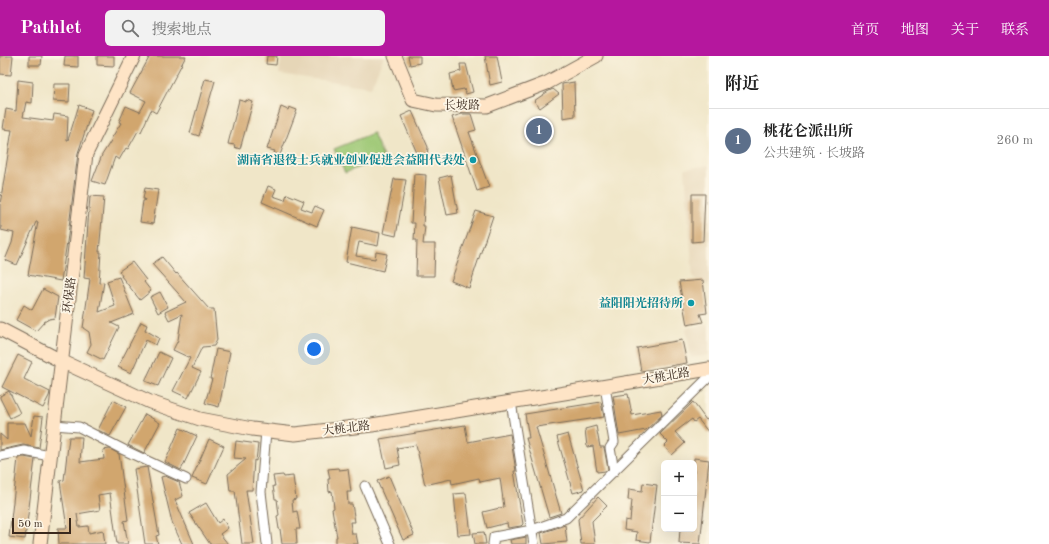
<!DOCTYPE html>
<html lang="zh">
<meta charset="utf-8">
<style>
body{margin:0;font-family:"Old Standard TT","Noto Serif SC",serif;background:#f2f2f2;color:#222}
.controls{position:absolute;right:12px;bottom:12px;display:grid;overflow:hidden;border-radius:6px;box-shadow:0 4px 16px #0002}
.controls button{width:36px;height:36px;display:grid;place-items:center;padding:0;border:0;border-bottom:1px solid #e0e0e0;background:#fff;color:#222;font:20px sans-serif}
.scale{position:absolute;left:12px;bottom:10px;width:59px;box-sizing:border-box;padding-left:4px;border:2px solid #3b2a1e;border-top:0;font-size:11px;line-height:14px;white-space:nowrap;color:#3b2a1e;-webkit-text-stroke:3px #fcf5e5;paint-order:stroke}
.you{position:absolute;left:314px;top:293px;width:14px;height:14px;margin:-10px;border:3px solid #fff;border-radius:50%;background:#1a73e8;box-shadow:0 0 0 6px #1a73e833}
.badge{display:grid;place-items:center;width:26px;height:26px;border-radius:50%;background:#b5179e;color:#fff;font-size:13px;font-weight:700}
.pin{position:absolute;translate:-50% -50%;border:2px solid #fff;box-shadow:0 1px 4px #0006}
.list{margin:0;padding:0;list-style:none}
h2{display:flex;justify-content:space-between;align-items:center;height:52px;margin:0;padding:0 16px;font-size:17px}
h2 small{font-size:13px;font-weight:400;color:#767676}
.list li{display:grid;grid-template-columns:26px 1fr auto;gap:12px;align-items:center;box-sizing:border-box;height:64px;padding:0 16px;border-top:1px solid #e0e0e0}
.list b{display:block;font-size:15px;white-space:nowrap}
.list p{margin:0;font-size:13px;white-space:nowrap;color:#767676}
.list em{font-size:13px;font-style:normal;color:#767676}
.icon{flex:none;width:22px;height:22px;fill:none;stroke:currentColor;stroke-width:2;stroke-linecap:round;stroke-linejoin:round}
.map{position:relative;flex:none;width:709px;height:488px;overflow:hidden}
header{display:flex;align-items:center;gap:24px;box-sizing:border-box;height:56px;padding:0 20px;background:#b5179e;color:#fff}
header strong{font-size:19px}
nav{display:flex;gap:22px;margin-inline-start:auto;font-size:14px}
.search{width:280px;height:36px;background:#f2f2f2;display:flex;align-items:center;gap:10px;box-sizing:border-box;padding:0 14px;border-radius:6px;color:#767676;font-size:15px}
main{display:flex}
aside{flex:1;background:#fff}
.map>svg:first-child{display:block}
.built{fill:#e6d6b7}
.green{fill:#9dc874;stroke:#6c7949}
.building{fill:#d1a66e}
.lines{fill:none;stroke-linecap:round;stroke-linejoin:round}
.street-casing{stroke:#7a6c5a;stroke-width:11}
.secondary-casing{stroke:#7a6c5a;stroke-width:15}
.street{stroke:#fff;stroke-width:9}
.secondary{stroke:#fee4c6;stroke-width:13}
.culture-dot{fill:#0f9aa8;stroke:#fcf5e5;stroke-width:1.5}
.labels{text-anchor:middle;stroke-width:3.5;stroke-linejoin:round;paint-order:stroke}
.street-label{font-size:12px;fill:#3b2a1e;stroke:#fcf5e5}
.culture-label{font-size:12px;font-weight:bold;fill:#0d838f;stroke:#fcf5e5;text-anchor:end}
</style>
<header>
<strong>Pathlet</strong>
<div class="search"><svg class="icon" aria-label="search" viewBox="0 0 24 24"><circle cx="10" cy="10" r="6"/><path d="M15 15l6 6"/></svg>搜索地点</div>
<nav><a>首页</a><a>地图</a><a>关于</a><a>联系</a></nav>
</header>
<main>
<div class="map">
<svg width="709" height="488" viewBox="0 0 709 488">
<rect width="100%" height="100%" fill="#fcf5e5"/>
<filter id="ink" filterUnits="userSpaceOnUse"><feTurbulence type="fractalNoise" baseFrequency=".025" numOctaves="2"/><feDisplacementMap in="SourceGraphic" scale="8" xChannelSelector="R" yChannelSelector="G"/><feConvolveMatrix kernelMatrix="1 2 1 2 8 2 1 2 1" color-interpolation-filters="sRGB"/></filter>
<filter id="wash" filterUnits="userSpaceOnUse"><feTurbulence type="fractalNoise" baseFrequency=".012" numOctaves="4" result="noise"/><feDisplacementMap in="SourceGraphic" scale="16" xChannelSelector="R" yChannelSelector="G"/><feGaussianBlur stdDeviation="0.9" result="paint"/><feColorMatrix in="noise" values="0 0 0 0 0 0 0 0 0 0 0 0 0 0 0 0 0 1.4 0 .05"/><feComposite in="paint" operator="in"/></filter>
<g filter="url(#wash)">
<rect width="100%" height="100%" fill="#f0e6c8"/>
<g class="built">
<path d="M282 0H384L371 31 279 18Z"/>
<path d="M709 109V230L693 222 685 113Z"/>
<path d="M709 268V299L691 302 686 272Z"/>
</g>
<path class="green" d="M373 77 383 101 345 117 334 93Z"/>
<g id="blocks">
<g class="building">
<path d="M0 0H13L11 19 0 18Z"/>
<path d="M29 0H42L41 9H29Z"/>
<path d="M65 0H78V11L64 10Z"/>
<path d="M97 0H114V10L97 9Z"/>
<path d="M150 0H186L156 57 151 54 141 76 138 75 128 93 126 92 119 104 115 101 105 129 92 125 102 99 112 83H111L121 67 119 66 126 50 140 56 146 45 130 37Z"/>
<path d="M267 0H277L276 9 266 8Z"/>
<path d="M408 0H420V7L410 9Z"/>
<path d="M485 0H497L502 26 490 29Z"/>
<path d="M460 8H466L473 36 466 38 464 33 453 35 450 18 461 15Z"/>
<path d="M205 23 215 25 199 80 190 77Z"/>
<path d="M18 24 33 26 32 47 26 46 23 61 53 65 54 58 68 60 67 84H68L79 49 92 54 78 97 68 179 61 225 28 219 38 166H36L17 209 5 204 12 187 14 177 1 174 2 171H0V148L12 74 3 73 6 53 16 55Z"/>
<path d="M574 26 575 60 563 62 562 28Z"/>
<path d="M54 28H70L69 46 53 45Z"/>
<path d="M553 33 559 38 540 52 534 45 547 36Z"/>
<path d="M239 44 246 46V44L253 46 240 93 234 91 235 89 228 88Z"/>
<path d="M281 51 288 54 289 51 297 54 280 99 274 97 275 95 267 93Z"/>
<path d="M412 55 428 91 427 101 420 104 401 60Z"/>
<path d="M462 58H471L476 74 469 76 489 131 477 135 452 61Z"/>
<path d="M414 118 426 119 423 170H425L423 188H435L434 220H416L417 184H414L415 167H411Z"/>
<path d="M451 119 458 157 447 159 439 122Z"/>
<path d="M394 123 406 124 396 180 383 177Z"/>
<path d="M268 130 276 133 273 140 285 144 287 138 304 145 301 152 312 156 315 150 324 154 317 170 262 146Z"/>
<path d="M145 132 158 134 153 168 140 166 143 145H144L145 143H143Z"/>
<path d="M692 138H705L703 185 692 186Z"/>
<path d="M90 140 104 141 99 196H101L99 227 104 226 99 256 115 250 107 225 119 221 134 258 111 267 119 271 103 304 87 296 91 288 89 276 83 272 90 223 84 222Z"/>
<path d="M476 155 493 160 469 232 451 225Z"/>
<path d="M352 171 380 177 378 190 359 186 356 200 375 203 376 196 387 198 383 215 346 206Z"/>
<path d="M162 201 176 218 177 217 209 253H214L217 284 214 290 202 291 192 312 201 316 188 342 173 335 190 302 173 294 178 284 182 258 169 264 165 256 186 246 152 208Z"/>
<path d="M132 206 146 224 144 226 151 235 140 244 121 220H122L119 215Z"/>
<path d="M703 224 707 257 700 258 703 266 687 269 679 226Z"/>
<path d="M43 233 58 241 55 262 49 263 44 266 36 275 16 264 24 249 32 254Z"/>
<path d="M160 236 168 251 158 257 150 241Z"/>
<path d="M141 266 147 269 145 274 159 282 156 289 146 284 131 317 118 311Z"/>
<path d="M682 284 687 307 641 315 637 292Z"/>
<path d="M216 293 230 296 219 351 205 347 212 323H210Z"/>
<path d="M159 296 171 302 158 330 145 325Z"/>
<path d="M18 299 32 306 24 323 50 336 49 340 43 352 2 331Z"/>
<path d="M9 335 20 357 10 362 0 342V340Z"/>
<path d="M628 338 632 359 661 354 662 359 646 374 619 379 613 340Z"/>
<path d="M113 344 126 351 110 380 98 374Z"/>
<path d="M601 346 604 361 536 371 561 457 549 461 526 382H529L525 358Z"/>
<path d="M693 346 706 364 709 362V377L698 363 694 366 692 363 675 376 685 387 672 399 664 390 668 386 660 378Z"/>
<path d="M145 358 160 367 144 397 128 389Z"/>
<path d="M34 360 43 361 39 392 23 389 0 394V378L7 384V367H25L31 380Z"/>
<path d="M465 369 468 386 510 378 516 415H514L523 468 521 470 508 472 507 467 487 472 483 456 504 451 500 422 480 426 479 422 452 428 451 423 425 429 416 389 397 392 400 409 386 412 380 383Z"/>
<path d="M596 370 600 391H604L608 413 606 415 597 416 593 390 587 391 585 373Z"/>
<path d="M180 372 197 380 181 414 165 406Z"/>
<path d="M568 378 584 434 573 437 557 381Z"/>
<path d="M69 381H82L80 406 104 403 103 394 110 393 119 398 128 464 124 465 128 488H117L110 437 98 439 100 454 77 458 79 471 88 470 89 477 103 474 105 488H59L58 472H67L60 425 64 424Z"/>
<path d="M209 383 224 390 207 428 192 422Z"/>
<path d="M236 385 258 388 256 405 254 404 252 434H246L254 488H242L235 435H230L228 418 246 403 234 402Z"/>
<path d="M24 401 35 403 25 483 9 481 18 402Z"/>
<path d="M694 402 709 404 700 488 679 487 680 473H694Z"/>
<path d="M147 411 159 479 156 480 158 488H145L134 413Z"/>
<path d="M338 412 339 414 348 413 351 436H347L348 448H352L355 466H350L352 478H356L358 488H336V481H337L332 453 334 452 332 435 329 436 328 423H330L328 413Z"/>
<path d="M283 419 284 421 293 420 296 443 292 444 293 456 297 455 300 473H296L297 488H282L280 473H279L277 460 279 459 277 443H275L273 430H275L273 420Z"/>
<path d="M165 420 179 426 183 440 175 444 194 488H182L172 466 161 421Z"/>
<path d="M389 420 414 479 403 484 377 425Z"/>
<path d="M643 427 657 429 650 486 636 484 637 476 624 474 625 464 630 465 632 444H628L629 433 642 435Z"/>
<path d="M466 437 471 478 458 479 454 438Z"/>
<path d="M598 441 607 450 592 465 595 488H581L578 463Z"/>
<path d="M206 447 218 467 223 463 228 472 220 478 228 488H210L189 457Z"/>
<path d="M565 469 567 486 543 488 541 477Z"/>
<path d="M484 476 486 488H475L473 477Z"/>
<path d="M526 481V488H511L510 484Z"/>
</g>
</g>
</g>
<g filter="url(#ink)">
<use href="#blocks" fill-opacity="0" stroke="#7a6c5a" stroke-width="1"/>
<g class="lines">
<defs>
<g id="street">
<path d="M605 330 614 386 610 392 614 415"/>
<path d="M511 346 534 488"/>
<path d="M54 369 79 371 124 394 186 423"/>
<path d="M266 375 261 436 267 488"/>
<path d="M0 400 24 395 50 400"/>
<path d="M365 430 390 488"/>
<path d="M493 488 494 481 532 474 566 462 709 321"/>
</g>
<g id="secondary">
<path d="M395 0 413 44 436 49 487 50 547 27 596 0"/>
<path d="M0 273 61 305 150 346 200 363 252 373 295 378 372 369 709 313"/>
<path d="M40 488 86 98 134 0"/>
</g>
</defs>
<use href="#street" class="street-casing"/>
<use href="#secondary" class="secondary-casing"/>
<use href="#street" class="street"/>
<use href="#secondary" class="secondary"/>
</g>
</g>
<g class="culture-dot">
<circle cx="473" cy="104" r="4"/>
<circle cx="691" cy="247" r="4"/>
</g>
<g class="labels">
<g class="street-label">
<text x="462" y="53">长坡路</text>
<text transform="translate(69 239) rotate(-83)" y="4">环保路</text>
<text transform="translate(666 320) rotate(-10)" y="4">大桃北路</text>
<text transform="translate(346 372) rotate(-7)" y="4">大桃北路</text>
</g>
<g class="culture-label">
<text x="465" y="108">湖南省退役士兵就业创业促进会益阳代表处</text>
<text x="683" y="251">益阳阳光招待所</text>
</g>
</g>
</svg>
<div class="controls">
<button>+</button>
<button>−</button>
</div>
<div class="scale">50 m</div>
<div class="you"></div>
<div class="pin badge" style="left:539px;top:75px;background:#5c6f8a">1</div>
</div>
<aside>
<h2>附近<small></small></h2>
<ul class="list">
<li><span class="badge" style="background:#5c6f8a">1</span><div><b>桃花仑派出所</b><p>公共建筑 · 长坡路</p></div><em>260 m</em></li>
</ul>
</aside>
</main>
